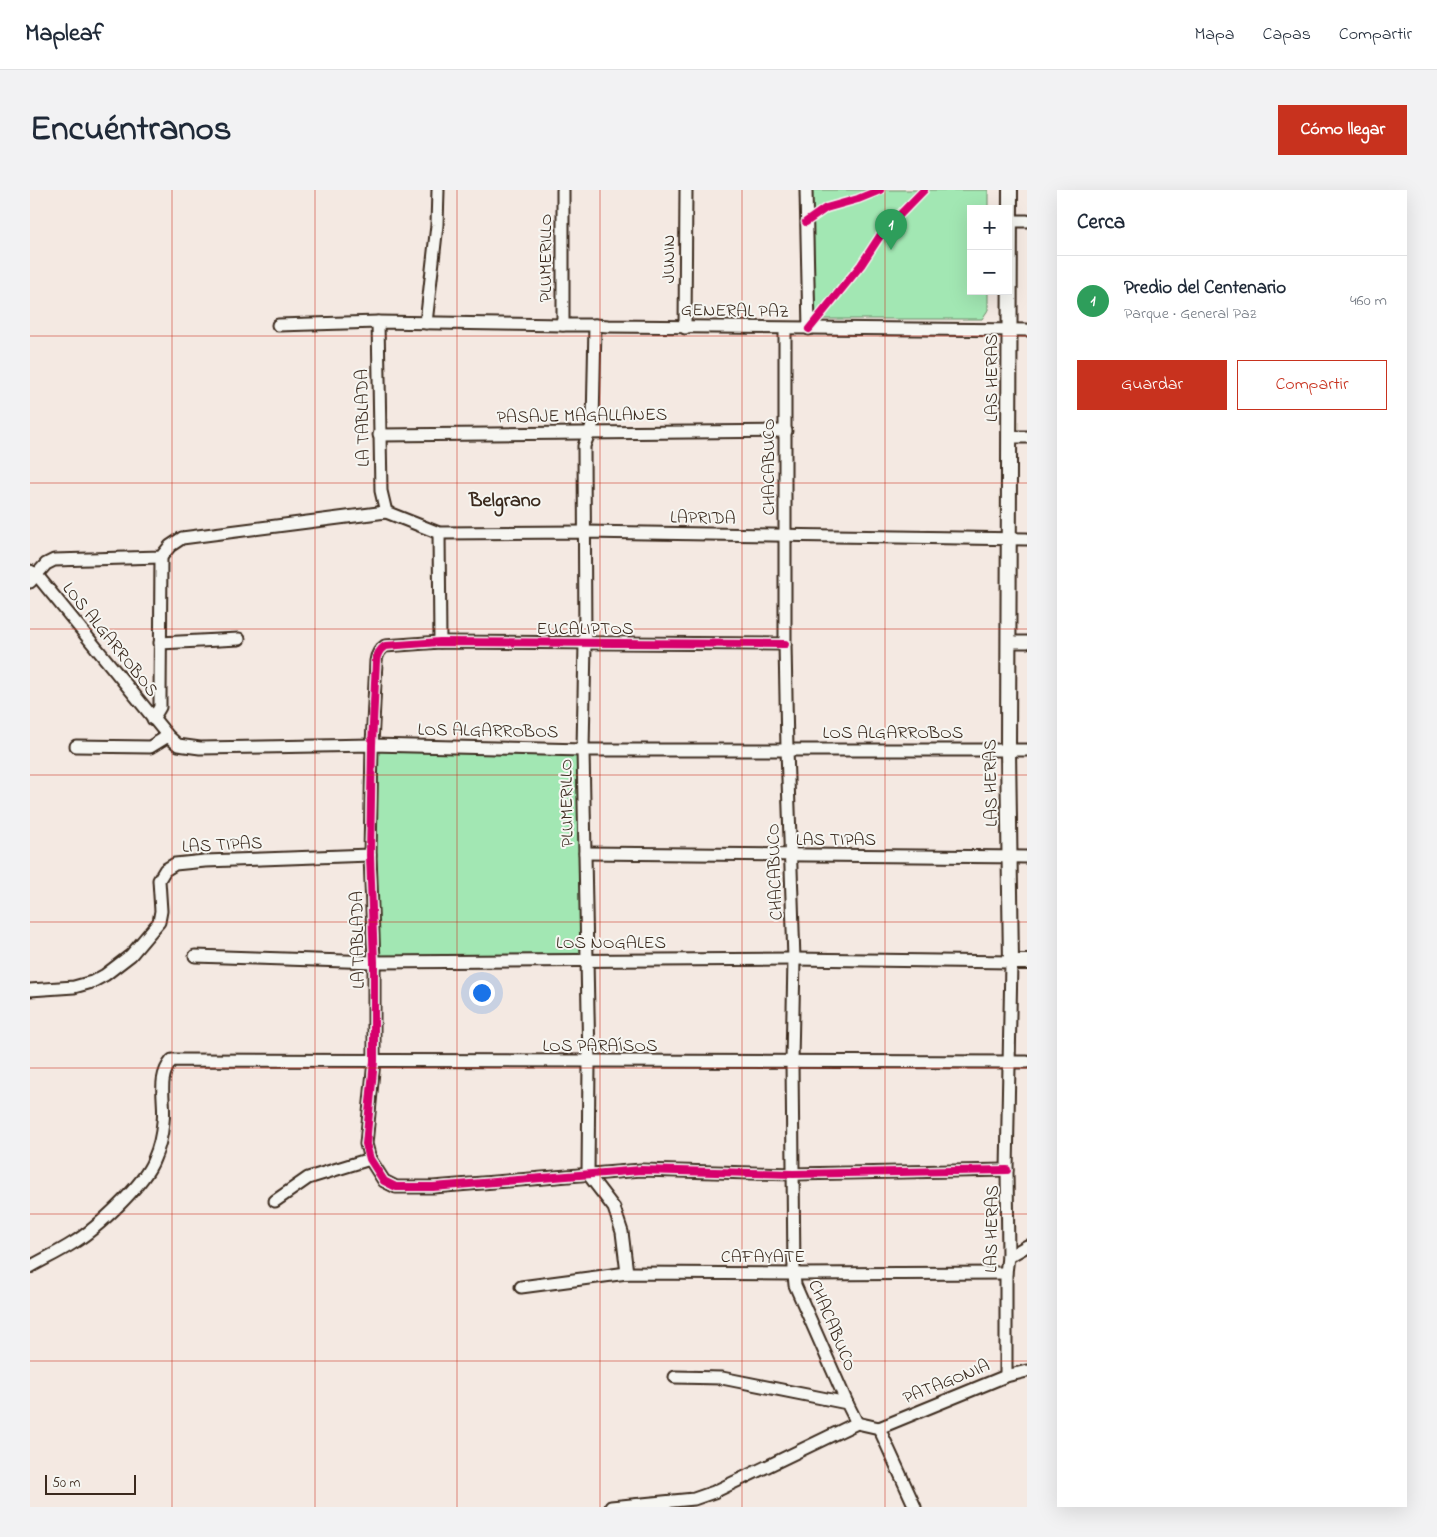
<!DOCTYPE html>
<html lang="es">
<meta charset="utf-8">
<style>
body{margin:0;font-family:"Indie Flower",sans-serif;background:#f2f2f3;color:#1f2937}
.controls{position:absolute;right:15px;top:15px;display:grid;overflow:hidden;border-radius:0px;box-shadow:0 5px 20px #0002}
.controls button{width:45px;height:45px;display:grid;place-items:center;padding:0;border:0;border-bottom:1px solid #e0e1e3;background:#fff;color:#1f2937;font:25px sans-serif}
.scale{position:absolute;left:15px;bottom:12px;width:91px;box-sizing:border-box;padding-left:5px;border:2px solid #3b2a1e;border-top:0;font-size:14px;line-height:18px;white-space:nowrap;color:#3b2a1e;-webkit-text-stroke:4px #f6f6f2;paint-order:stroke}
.you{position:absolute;left:451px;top:802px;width:18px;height:18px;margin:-12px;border:4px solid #fff;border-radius:50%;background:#1a73e8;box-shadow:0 0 0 8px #1a73e833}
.badge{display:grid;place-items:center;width:32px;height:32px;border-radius:50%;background:#c8321e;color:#fff;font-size:16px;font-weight:700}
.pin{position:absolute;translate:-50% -41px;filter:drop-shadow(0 1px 2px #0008)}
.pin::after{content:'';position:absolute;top:26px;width:18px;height:15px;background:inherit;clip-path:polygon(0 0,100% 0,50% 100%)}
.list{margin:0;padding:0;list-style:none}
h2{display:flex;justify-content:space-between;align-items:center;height:65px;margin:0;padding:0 20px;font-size:21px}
h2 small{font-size:16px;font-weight:400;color:#747a83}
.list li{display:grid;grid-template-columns:32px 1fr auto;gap:15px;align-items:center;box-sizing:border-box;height:90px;padding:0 20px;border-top:1px solid #e0e1e3}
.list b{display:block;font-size:19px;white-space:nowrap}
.list p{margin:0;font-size:16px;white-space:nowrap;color:#747a83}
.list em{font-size:16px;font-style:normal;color:#747a83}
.actions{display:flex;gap:10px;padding:15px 20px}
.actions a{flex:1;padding:11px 0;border:1px solid #c8321e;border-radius:0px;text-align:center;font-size:18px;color:#c8321e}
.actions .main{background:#c8321e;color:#fff}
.map{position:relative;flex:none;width:997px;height:1317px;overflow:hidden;border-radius:0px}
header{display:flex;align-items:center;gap:30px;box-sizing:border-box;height:70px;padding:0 25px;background:#fff;border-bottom:1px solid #e0e1e3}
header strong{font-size:24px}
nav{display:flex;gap:28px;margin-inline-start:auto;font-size:18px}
.intro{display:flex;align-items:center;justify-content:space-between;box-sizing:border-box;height:120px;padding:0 30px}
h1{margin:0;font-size:35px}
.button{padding:12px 22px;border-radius:0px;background:#c8321e;color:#fff;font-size:18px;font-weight:700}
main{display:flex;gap:30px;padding:0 30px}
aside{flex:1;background:#fff;border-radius:0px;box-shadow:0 5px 20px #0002}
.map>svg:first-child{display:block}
.green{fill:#a2e7b3;stroke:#6e8868}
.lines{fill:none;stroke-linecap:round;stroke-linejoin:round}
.minor-casing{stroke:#3b2a1e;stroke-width:15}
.tertiary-casing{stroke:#3b2a1e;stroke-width:18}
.minor{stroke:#f6f6f2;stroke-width:11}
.tertiary{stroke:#f6f6f2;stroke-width:14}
.cycleway-casing{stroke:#f6f6f2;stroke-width:11}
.cycleway{stroke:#d6006c;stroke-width:8}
.grid{fill:none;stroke:#c8321e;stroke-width:1;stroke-opacity:0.55}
.labels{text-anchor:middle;stroke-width:4;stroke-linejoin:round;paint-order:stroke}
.street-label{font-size:18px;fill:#3b2a1e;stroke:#f6f6f2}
.quarter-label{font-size:20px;font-weight:bold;fill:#3b2a1e;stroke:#f6f6f2}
</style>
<header>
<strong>Mapleaf</strong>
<nav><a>Mapa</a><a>Capas</a><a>Compartir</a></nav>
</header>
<div class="intro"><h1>Encuéntranos</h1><a class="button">Cómo llegar</a></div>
<main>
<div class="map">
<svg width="997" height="1317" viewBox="0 0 997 1317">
<rect width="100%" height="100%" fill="#f4e9e2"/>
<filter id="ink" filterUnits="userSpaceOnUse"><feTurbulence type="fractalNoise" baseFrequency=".02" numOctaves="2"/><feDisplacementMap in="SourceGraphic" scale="10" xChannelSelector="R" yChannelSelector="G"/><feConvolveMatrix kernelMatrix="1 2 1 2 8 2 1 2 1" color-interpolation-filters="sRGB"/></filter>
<g filter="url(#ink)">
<g class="green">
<path d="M781 0H958V19H941V101H958V120L952 129H783Z"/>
<path d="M342 555 553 560 557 771 344 772Z"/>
</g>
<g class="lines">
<defs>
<g id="minor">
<path d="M533 0V135"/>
<path d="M776 0 779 139"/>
<path d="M980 31H997"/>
<path d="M348 132 351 301 356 322"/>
<path d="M396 133 407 35 408 0"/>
<path d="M248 135 348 132 533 135H565L578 136 997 140"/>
<path d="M565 135 563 233 554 256 555 453 553 560 559 873 558 984 584 1018 592 1042 597 1083"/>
<path d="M655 138 656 0"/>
<path d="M755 139V454L757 559 764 769 762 871 764 1084 765 1095 817 1213"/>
<path d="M349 245 756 241"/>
<path d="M979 247H997"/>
<path d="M409 343 410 452"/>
<path d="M0 381 6 384 138 546 148 555 170 558 342 555 553 560H997"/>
<path d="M0 392 16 374 24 370 131 367 140 356 152 348 356 322 409 343 555 342 997 349"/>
<path d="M979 452H997"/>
<path d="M130 453 209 449"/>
<path d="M755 454 410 452 355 456C349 460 347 464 346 471L342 555 340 665 344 772V871L336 954 340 969 354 991 366 997H403L611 980 763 984 977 980"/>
<path d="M123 529 130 517V506L131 367"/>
<path d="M46 556 120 557 138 546"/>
<path d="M555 663 997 667"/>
<path d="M165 766 344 772 764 769 981 772 977 980 978 1067 976 1083V1186"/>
<path d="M0 800 44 797 62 792 75 785 101 765 129 732 131 721 129 690 135 680 145 674 175 671 340 665"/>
<path d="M245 1011 278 988 340 969"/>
<path d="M978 1067 997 1056"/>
<path d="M0 1077C14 1069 29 1062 43 1053 66 1039 115 994 124 969 129 958 132 944 133 932 136 910 126 889 142 870 427 872 712 872 997 872"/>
<path d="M491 1097 597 1083 764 1084 976 1083"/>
<path d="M645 1187 692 1188 817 1213 827 1233"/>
<path d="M849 1238 976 1186 997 1181"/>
<path d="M849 1238 885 1317"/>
<path d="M581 1317 664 1309 684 1302 827 1233 849 1238"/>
</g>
<path id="tertiary" d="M980 0 978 560 981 772H997"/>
</defs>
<use href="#minor" class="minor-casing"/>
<use href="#tertiary" class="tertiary-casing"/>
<use href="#minor" class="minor"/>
<use href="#tertiary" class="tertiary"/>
<defs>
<g id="cycleway">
<path d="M776 32 796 18 828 9 850 0"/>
<path d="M779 139 831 75 852 43 894 0"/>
<path d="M755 454 410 452 355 456C349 460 347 464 346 471L342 555 340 665 344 772V871L336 954 340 969 354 991 366 997H403L611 980 763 984 977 980"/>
</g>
</defs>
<use href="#cycleway" class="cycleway-casing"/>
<use href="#cycleway" class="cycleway"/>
</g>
</g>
<path class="grid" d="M142 0V1317M285 0V1317M427 0V1317M570 0V1317M712 0V1317M855 0V1317M0 146H997M0 293H997M0 439H997M0 585H997M0 732H997M0 878H997M0 1024H997M0 1171H997"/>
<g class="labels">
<g class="street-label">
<text transform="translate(515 68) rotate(-90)" y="6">PLUMERILLO</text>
<text transform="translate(638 69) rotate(-90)" y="6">JUNIN</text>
<text transform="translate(705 120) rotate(1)" y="6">GENERAL PAZ</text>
<text transform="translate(961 188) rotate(-90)" y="6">LAS HERAS</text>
<text transform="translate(552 225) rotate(-1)" y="6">PASAJE MAGALLANES</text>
<text transform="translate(332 228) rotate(-91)" y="6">LA TABLADA</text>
<text transform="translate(738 277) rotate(-90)" y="6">CHACABUCO</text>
<text transform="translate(673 327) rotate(1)" y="6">LAPRIDA</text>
<text x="555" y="444">EUCALIPTOS</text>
<text transform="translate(81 449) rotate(51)" y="6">LOS ALGARROBOS</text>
<text transform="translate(458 540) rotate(1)" y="6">LOS ALGARROBOS</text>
<text x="863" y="548">LOS ALGARROBOS</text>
<text transform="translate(960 593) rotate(-91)" y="6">LAS HERAS</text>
<text transform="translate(536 613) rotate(-91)" y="6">PLUMERILLO</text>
<text x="806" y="655">LAS TIPAS</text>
<text transform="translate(192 654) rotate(-3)" y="6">LAS TIPAS</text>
<text transform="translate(744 682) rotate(-92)" y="6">CHACABUCO</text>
<text transform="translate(327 750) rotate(-91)" y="6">LA TABLADA</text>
<text x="581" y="758">LOS NOGALES</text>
<text x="570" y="861">LOS PARAÍSOS</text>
<text transform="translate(961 1039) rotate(-89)" y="6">LAS HERAS</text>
<text x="733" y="1072">CAFAYATE</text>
<text transform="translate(803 1135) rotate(67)" y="6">CHACABUCO</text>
<text transform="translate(916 1191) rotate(-22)" y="6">PATAGONIA</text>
</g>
<g class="quarter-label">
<text x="475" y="316">Belgrano</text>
</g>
</g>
</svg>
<div class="controls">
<button>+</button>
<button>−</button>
</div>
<div class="scale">50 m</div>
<div class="you"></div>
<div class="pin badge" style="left:861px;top:60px;background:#2e9e5b">1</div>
</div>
<aside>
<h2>Cerca<small></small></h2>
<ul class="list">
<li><span class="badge" style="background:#2e9e5b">1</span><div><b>Predio del Centenario</b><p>Parque · General Paz</p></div><em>460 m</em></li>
</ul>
<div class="actions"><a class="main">Guardar</a><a>Compartir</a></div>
</aside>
</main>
